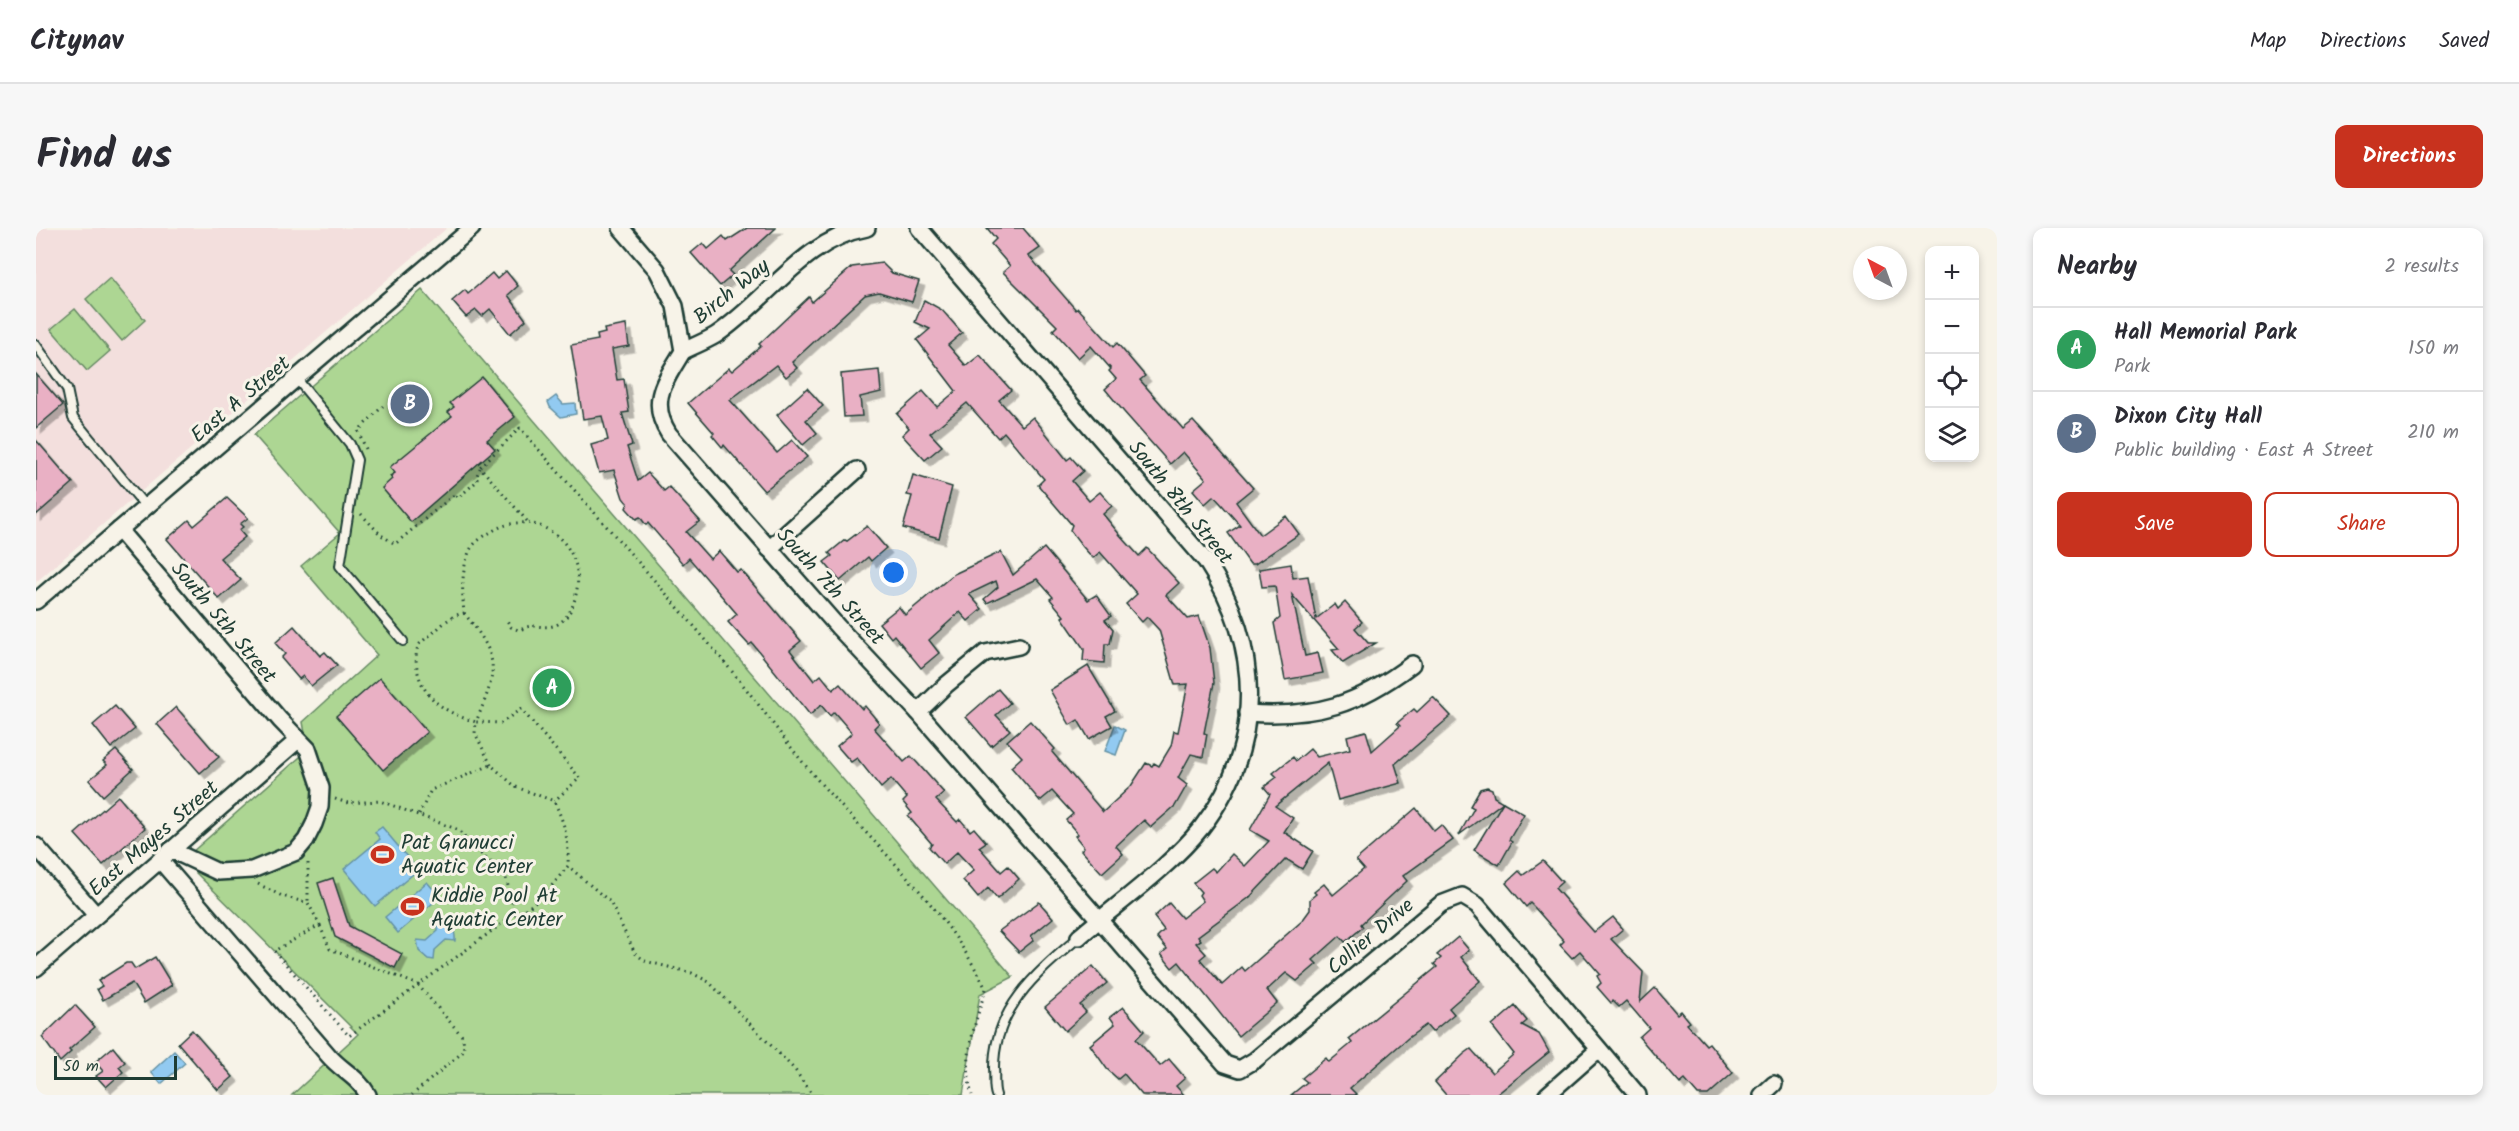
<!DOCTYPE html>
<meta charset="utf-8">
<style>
body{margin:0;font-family:Kalam,sans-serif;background:#f7f7f7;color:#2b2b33}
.controls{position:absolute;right:18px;top:18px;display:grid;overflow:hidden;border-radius:12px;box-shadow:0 3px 9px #0003}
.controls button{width:54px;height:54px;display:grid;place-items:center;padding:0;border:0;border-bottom:2px solid #e1e1e2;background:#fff;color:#2b2b33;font:30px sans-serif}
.compass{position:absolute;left:1817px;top:18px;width:54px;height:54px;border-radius:50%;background:#fff;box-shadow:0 3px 9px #0003;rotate:319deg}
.scale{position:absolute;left:18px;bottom:15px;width:123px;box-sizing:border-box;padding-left:6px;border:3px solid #1f3d34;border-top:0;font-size:16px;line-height:21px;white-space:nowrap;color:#1f3d34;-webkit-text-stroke:4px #f7f3e8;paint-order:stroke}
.you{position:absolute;left:858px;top:345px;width:21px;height:21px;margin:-15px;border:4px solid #fff;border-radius:50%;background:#1a73e8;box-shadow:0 0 0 9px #1a73e833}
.badge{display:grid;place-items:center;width:39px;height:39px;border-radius:50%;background:#c8321e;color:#fff;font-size:20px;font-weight:700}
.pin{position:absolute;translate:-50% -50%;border:3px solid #fff;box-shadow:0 2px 6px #0006}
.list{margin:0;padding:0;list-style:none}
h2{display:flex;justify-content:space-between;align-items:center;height:78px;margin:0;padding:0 24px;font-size:26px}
h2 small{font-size:20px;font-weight:400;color:#7c7c81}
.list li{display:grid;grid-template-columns:39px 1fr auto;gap:18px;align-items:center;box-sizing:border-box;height:84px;padding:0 24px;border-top:2px solid #e1e1e2}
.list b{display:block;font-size:22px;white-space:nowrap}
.list p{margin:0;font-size:20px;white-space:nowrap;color:#7c7c81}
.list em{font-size:20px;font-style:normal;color:#7c7c81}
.actions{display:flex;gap:12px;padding:18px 24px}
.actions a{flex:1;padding:14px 0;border:2px solid #c8321e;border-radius:12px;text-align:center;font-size:21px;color:#c8321e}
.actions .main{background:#c8321e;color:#fff}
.icon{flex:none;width:33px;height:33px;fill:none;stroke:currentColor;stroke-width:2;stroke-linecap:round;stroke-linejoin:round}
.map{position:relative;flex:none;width:1961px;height:867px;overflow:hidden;border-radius:12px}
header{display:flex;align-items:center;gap:36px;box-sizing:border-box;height:84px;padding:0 30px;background:#fff;border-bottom:2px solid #e1e1e2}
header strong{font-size:28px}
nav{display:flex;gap:33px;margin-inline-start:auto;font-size:21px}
.intro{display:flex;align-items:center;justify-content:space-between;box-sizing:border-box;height:144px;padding:0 36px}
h1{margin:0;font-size:42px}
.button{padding:15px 27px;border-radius:12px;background:#c8321e;color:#fff;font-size:21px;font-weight:700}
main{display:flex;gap:36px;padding:0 36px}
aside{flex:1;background:#fff;border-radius:12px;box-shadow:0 3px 9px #0003}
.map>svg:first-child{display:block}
.built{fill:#f3dfdd}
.green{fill:#add693;stroke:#668a64;stroke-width:1.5}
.water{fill:#92caf1;stroke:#6492a5;stroke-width:1.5}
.building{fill:#e9b0c4;stroke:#1f3d34;stroke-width:1.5;filter:url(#shadow)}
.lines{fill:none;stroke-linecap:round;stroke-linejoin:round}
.service-casing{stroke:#1f3d34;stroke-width:12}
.minor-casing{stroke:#1f3d34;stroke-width:20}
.path{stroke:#1f3d34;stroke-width:3;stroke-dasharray:1.5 4.5;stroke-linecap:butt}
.service{stroke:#f7f3e8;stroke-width:8}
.minor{stroke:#f7f3e8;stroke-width:15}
.labels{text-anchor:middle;stroke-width:6;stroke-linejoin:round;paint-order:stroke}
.street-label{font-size:21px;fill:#1f3d34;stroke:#f7f3e8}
.poi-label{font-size:21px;fill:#1f3d34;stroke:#f7f3e8;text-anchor:start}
</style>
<header>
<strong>Citynav</strong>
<nav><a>Map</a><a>Directions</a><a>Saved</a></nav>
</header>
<div class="intro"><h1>Find us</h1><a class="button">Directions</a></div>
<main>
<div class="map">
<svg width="1961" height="867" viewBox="0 0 1961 867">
<defs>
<filter id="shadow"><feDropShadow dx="5.5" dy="5.5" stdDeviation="0" flood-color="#0004"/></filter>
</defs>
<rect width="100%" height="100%" fill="#f7f3e8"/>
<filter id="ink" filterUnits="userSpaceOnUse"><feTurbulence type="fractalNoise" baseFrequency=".0167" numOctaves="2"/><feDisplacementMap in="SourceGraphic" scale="12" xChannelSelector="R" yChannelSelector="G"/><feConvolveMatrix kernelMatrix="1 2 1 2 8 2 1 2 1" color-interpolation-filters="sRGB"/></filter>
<g filter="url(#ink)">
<path class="built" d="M0 0H411L0 354Z"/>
<g class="green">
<path d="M74 50 109 92 86 113 50 71Z"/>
<path d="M386 62 977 749 944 766 927 867H256L322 806 147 632 272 522 267 494 341 427 265 338 304 305 218 207Z"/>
<path d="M39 81 74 123 51 143 15 101Z"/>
</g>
<g class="water">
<path d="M520 168 527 176 539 175 540 186 525 189 514 179 512 174Z"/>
<path d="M1079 497 1089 502 1080 527 1069 523Z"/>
<path d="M346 599 382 642 339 678 308 641 344 611 339 604Z"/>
<path d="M391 654 404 669 362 705 349 689Z"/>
<path d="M402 693C414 694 420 702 419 713L410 712 399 722 398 732 392 731 383 723 381 712 391 713 402 703Z"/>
<path d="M138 823 149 835 125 856 115 844Z"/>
</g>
<g class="building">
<path d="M711 0H740L693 43 697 47 684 58 655 25 667 15 672 21 687 8 691 13Z"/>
<path d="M951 0H987L1004 20 993 28 1040 82 1042 80 1077 119 1081 115 1109 148 1104 152 1147 201 1157 193 1217 260 1200 274 1224 307 1250 288 1263 306 1219 336H1214L1192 305 1204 297 1178 268 1169 276 1157 262 1170 251 1147 224 1134 236 1088 184 1069 161 1080 151 1073 143 1075 141 1055 118 1042 130 1017 102 1021 98 967 44 974 38 955 16 960 11Z"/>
<path d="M846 35 856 45 883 53 876 74 843 64 829 67 756 134 761 140 750 149 740 137 694 172 741 225 756 212 771 229 728 263 688 217 686 219 676 207 678 205 652 175 693 140 696 143 725 118 723 116 773 69 776 74 816 39Z"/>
<path d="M470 43 482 58 472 67 490 92 474 106 454 81 446 88 440 82 430 89 416 73 429 62 432 66 456 45 461 51Z"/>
<path d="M888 72 906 82 926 105 912 117 930 138 944 127 975 162 963 172 986 198 997 189 1031 232 1035 229 1047 243 1036 253 1053 273 1064 264 1076 278 1067 286 1084 307 1103 328 1111 320 1143 355 1130 367 1152 391 1163 388 1174 420 1178 455 1168 505 1171 506 1167 529 1155 526 1142 550 1151 557 1139 578 1115 599 1108 592 1080 618 1087 626 1066 645 1045 622 1048 619 1039 608 1042 606 1030 592 1037 586 1016 563 1004 573 975 539 986 529 971 513 994 493 1019 521 1016 524 1067 584 1095 558 1110 535 1116 538 1118 535 1123 538 1135 518 1138 503 1142 504 1152 456 1139 457 1123 402 1111 389 1106 394 1090 376 1101 366 1064 324 1057 330 1047 319 1034 302 1036 297 1002 257 1008 251 968 204 962 210 931 175 894 205 906 218 889 232 866 207 873 200 861 186 887 163 901 179 920 163 881 112 894 101 879 94Z"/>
<path d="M590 97 593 118 576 121 581 152 588 151 593 184 586 185 596 217 591 219 602 253 612 245 628 263 633 259 664 293 650 304 674 331 683 323 701 344 705 342 765 413 754 422 778 453 785 447 797 462 804 456 826 481 829 478 843 495 838 500 868 534 875 528 908 565 900 572 921 594 924 591 934 603 938 600 950 614 943 619 965 644 972 638 983 651 961 671 952 660 942 670 927 652 938 642 921 624 908 636 893 619 896 616 872 588 876 585 867 574 871 570 855 551 845 560 821 530 815 534 801 518 816 505 798 484 794 488 785 477 774 487 716 415 713 417 692 394 701 386 653 330 647 336 612 295 610 297 604 289 600 291 590 280 592 276 587 270 578 242 563 245 555 217 572 212 566 188 547 191 535 117 562 112 561 107 569 105 568 101Z"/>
<path d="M843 142 845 164 824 169 826 188 808 189 805 146Z"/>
<path d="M0 146 27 177 0 200Z"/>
<path d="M446 149 479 189 451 212 459 221 375 294 346 260 356 251 354 248 359 245 354 239 416 188 412 184 418 179 414 175Z"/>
<path d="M771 160 787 178 770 192 781 205 767 217 741 187Z"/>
<path d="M0 212 37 255 0 287Z"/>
<path d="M877 247 916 259 903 310 867 300 876 268 871 267Z"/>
<path d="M191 270 212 290 204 296 207 299 203 302 209 309 184 330 205 352 183 371 131 311 153 292 158 298Z"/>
<path d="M831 298 850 320 835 333 832 329 804 353 788 334 796 328 793 325 809 312 811 313Z"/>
<path d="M1008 320 1052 372 1060 367 1075 388 1069 392 1077 401 1074 416H1069L1068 435 1047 433 1048 421 1026 389 1028 388 1014 371 1017 369 1001 351 951 375 948 371 962 359 960 353 933 366 946 381 932 393 924 384 893 412 903 425 885 440 858 407 855 410 843 395 863 379 869 387 918 346 965 324 977 347Z"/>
<path d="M1255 336 1257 350 1272 348 1280 391 1299 376 1302 381 1309 374 1326 394 1319 400 1332 415H1340L1307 435 1296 422 1303 421 1256 367 1269 428 1282 425 1287 445 1249 452 1238 395 1244 390 1239 358 1226 359 1223 341Z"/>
<path d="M258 398 284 428 289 424 301 437 275 458 267 448 263 451 245 430 249 426 239 415Z"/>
<path d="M1052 438 1079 483 1070 488 1076 498 1053 511 1042 492 1034 497 1014 462Z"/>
<path d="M344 450 391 504 347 542 300 488Z"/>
<path d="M962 461 974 475 960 487 974 502 955 518 930 489Z"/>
<path d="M1397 469 1415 488 1359 536 1365 555 1302 572 1292 535 1239 578 1257 590 1248 604 1277 623 1266 641 1250 631 1214 669 1162 708 1165 712 1160 715 1170 726 1164 731 1186 757 1206 739 1209 743 1266 693 1274 682V671L1280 666 1278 664 1288 656 1297 667 1328 641 1320 632 1380 580 1398 603 1405 597 1417 612 1367 648 1371 653 1325 696 1327 699 1309 714 1304 708 1277 732 1281 736 1261 753 1250 745 1231 762 1241 775 1202 808 1143 734 1136 740 1125 726 1131 721 1121 709 1128 702 1118 689 1133 675 1146 690 1167 673 1163 667 1165 664 1157 655 1176 640 1180 644 1196 626 1209 638 1233 613 1214 602 1234 566 1228 559 1241 549 1237 545 1257 529 1260 533 1274 521 1281 529 1314 521 1311 508 1330 503 1336 523 1364 498 1361 495 1378 481 1381 484Z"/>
<path d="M79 478 99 501 75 520 57 497Z"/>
<path d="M140 479 183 529 164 545 121 496Z"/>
<path d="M80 522 97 541 67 568 53 552 71 537 67 533Z"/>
<path d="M1451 559 1456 561 1458 569 1467 574 1423 607 1438 580 1434 578 1444 561Z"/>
<path d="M82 568 109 600 67 637 39 606Z"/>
<path d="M1467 574 1488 586 1473 612 1476 614 1463 637 1438 622Z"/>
<path d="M1507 633 1526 654 1519 660 1558 704 1577 689 1587 701 1575 711 1607 744 1604 774 1619 760 1641 786 1645 783 1654 794 1651 796 1670 817 1673 815 1697 845 1672 867H1662L1649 852 1644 856 1603 809 1613 800 1590 773 1583 779 1577 773 1575 775 1561 759 1565 755 1561 748 1564 746 1544 723 1536 730 1524 717 1528 713 1499 680 1494 675 1490 679 1470 655 1483 643 1487 647Z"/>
<path d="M297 650 313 698 366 726 359 740 299 709 282 655Z"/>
<path d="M1003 674 1017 690 995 708 998 712 983 724 963 703Z"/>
<path d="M1422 709 1433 722 1425 729 1444 753 1413 780 1418 786 1396 804 1390 797 1372 810 1314 860 1321 867H1255L1271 854 1266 850 1290 830 1293 834 1316 815 1313 811 1401 739 1398 736 1405 730 1401 727Z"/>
<path d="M119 729 136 757 108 775 96 755 67 772 61 761 66 758 62 753 90 735H95L99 741Z"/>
<path d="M1057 738 1071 755 1044 777 1050 784 1029 803 1009 779Z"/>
<path d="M39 777 59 799 33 822 35 824 24 834 6 809Z"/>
<path d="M1479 778 1491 793 1486 797 1503 806 1513 824 1460 867H1410L1399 854 1428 826 1435 821 1456 845 1478 826 1456 798Z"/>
<path d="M1087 779 1108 803 1100 811 1124 838 1133 831 1149 850 1140 858 1148 867H1106L1088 846 1082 851 1071 841 1054 817 1079 796 1074 789Z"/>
<path d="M156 802 197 849 182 862 142 815Z"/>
<path d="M77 819 89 834 83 839 87 844 70 859 60 848 67 843 59 834Z"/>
</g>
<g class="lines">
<defs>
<g id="service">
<path d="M0 117 31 161 37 190 110 279"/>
<path d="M260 150 314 216 321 232 304 338 367 413"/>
<path d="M960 867C957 859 959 848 958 840 958 780 1001 745 1043 709"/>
</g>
<g id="minor">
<path d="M585 0 621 42 639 78 647 123C629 153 612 173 633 206L802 399 882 484 1189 836 1204 841 1219 832 1405 676 1426 668 1441 677 1602 867"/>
<path d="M883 0 1170 333C1226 418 1229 518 1165 600 1134 639 1081 676 1043 709"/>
<path d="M647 123C658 118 670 113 680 107 731 73 768 11 831 0"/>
<path d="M83 302 244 492 272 521 285 560 284 579 278 596 270 612 260 624 216 642 182 644 135 622"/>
<path d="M733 321 821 242"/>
<path d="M0 373 436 0"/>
<path d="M882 484 910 457 949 425 983 418"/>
<path d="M1211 485C1280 490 1322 477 1376 436"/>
<path d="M0 618 60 687"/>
<path d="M124 632 293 828C306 843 322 849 332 867"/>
<path d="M0 740 262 512"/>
<path d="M1511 867 1562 822"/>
<path d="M1726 867 1738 856"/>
</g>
</defs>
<use href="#service" class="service-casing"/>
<use href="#minor" class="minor-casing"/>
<g class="path">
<path d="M330 221 322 203 347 178"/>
<path d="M325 286 345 307 359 316 419 266 422 270 442 252 440 250 444 240"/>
<path d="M491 293 444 239 484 200C558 286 636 369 707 457 732 488 754 520 780 550 842 622 907 674 950 761 939 794 926 832 936 867"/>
<path d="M428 385C465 431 462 441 440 494L465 495 485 481 544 550 518 573"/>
<path d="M455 537 439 505 440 494C412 486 386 471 381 440 380 434 379 423 383 417 386 413 393 408 397 405 407 396 415 387 428 385 426 364 425 342 434 322 438 314 448 308 455 304 497 277 548 313 541 361 539 374 534 389 522 396 510 402 501 396 491 399 488 400 485 402 482 402L475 399 470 391"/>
<path d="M299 571 312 575 344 573 423 602 436 619 457 635 470 650 479 686"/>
<path d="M383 587 395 562 455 537 480 559 518 573C529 596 533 613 532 638"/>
<path d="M272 635V675"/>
<path d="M222 656 246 668 272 675 284 697 238 723 313 808 479 686 493 679 509 666 532 638 574 674 599 725 609 733 656 745 673 754 759 842 776 867"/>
<path d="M284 698 294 721 382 757 427 809 428 823 376 867"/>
</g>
<use href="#service" class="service"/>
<use href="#minor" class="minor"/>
</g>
</g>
<defs>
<symbol id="stadium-bare" viewBox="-9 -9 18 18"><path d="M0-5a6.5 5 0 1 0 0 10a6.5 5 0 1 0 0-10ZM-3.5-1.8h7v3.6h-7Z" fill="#c8321e" stroke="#f7f3e8" stroke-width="2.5" paint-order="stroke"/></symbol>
</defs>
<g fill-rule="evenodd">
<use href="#stadium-bare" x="330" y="610" width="33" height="33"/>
<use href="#stadium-bare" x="360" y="662" width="33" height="33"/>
</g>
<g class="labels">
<g class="street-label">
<text transform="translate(695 63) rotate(-39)" y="7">Birch Way</text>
<text transform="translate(204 171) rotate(-40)" y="7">East A Street</text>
<text transform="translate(1145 274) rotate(51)" y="7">South 8th Street</text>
<text transform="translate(795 358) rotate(48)" y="7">South 7th Street</text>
<text transform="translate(188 394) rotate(50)" y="7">South 5th Street</text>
<text transform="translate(117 610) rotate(-41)" y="7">East Mayes Street</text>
<text transform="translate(1334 708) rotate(-40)" y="7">Collier Drive</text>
</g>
<g class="poi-label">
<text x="365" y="621">Pat Granucci<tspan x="365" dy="24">Aquatic Center</tspan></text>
<text x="395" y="674">Kiddie Pool At<tspan x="395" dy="24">Aquatic Center</tspan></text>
</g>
</g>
</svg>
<div class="controls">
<button>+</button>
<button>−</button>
<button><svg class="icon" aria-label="locate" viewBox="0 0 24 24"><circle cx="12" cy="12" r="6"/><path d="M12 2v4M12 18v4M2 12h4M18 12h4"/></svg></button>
<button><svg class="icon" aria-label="layers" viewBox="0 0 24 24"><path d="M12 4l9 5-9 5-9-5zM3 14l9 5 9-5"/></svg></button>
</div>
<svg class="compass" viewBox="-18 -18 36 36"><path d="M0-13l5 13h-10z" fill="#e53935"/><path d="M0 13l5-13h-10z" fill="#7c7c81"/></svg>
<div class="scale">50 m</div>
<div class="you"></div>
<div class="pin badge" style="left:516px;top:460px;background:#2e9e5b">A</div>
<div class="pin badge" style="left:374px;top:176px;background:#5c6f8a">B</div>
</div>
<aside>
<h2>Nearby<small>2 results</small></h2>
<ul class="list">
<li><span class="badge" style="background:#2e9e5b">A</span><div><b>Hall Memorial Park</b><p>Park</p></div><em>150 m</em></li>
<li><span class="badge" style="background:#5c6f8a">B</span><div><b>Dixon City Hall</b><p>Public building · East A Street</p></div><em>210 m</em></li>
</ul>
<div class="actions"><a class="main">Save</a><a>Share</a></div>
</aside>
</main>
